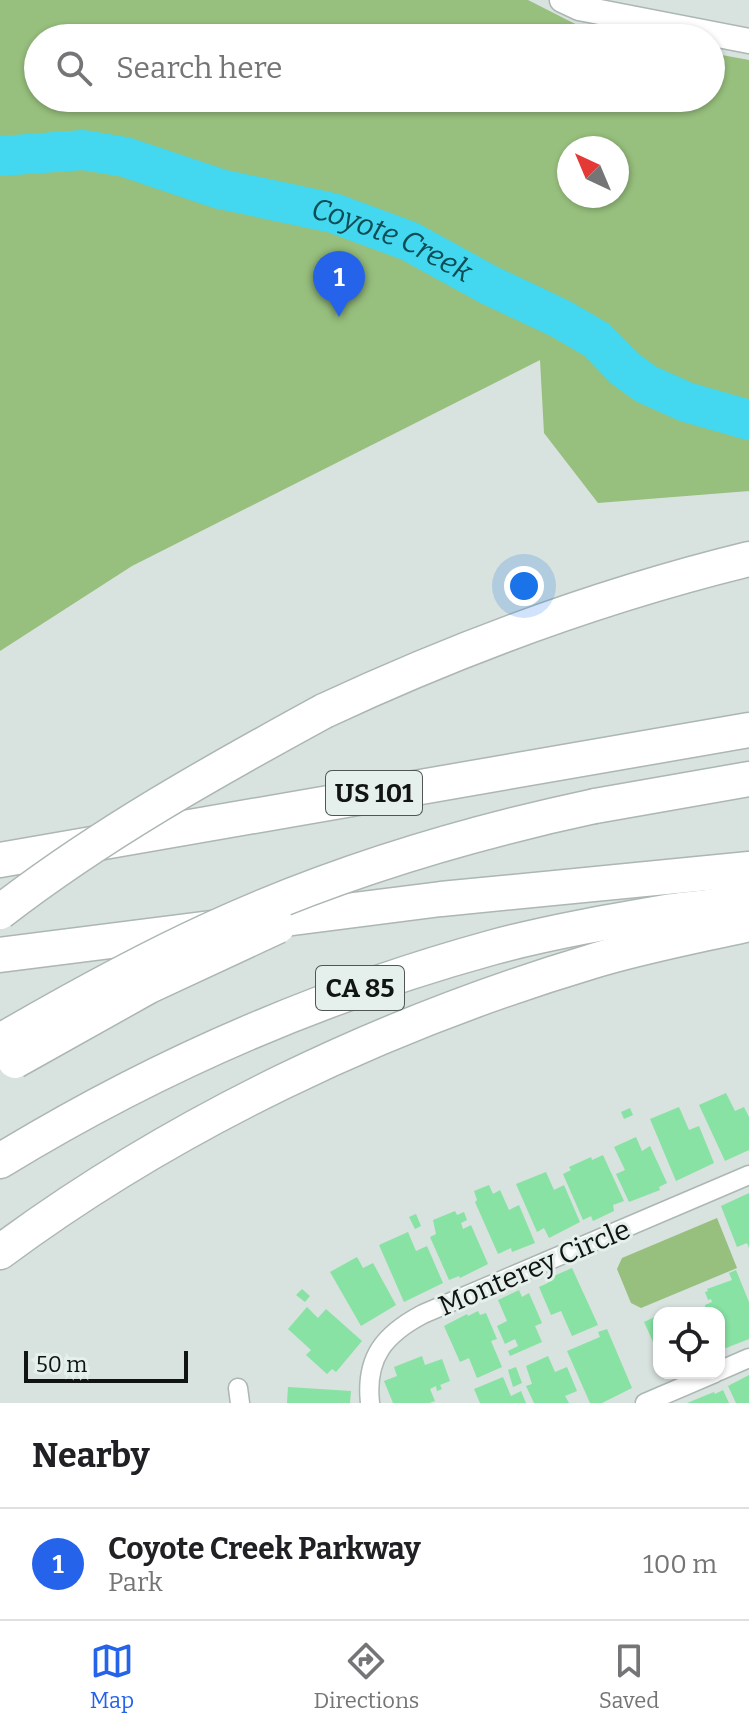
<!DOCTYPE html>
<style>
body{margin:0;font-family:Bitter,serif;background:#f2f2f2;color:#202124}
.controls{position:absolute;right:24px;bottom:24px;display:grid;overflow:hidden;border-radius:16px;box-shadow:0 2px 6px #0004}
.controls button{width:72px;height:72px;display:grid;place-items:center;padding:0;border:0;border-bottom:2px solid #e0e0e0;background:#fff;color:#202124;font:40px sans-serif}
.compass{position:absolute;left:557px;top:136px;width:72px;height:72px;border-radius:50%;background:#fff;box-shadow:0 2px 6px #0004;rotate:316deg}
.scale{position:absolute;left:24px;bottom:20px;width:164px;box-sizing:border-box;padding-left:8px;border:4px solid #101412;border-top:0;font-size:22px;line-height:28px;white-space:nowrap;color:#101412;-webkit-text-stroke:6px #e5efeb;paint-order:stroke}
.you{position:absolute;left:524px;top:586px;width:28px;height:28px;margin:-20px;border:6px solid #fff;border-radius:50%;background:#1a73e8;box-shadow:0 0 0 12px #1a73e833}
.badge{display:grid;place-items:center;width:52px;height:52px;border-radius:50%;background:#2563eb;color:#fff;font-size:26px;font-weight:700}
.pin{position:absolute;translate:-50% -66px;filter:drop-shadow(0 2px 4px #0008)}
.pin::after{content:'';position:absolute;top:42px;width:28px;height:24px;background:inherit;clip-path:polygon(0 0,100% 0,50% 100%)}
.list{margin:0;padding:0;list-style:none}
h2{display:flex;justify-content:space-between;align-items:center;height:104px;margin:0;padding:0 32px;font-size:34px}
h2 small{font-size:26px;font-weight:400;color:#757577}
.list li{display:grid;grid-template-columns:52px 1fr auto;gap:24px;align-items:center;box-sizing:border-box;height:112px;padding:0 32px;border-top:2px solid #e0e0e0}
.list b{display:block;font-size:30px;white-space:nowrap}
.list p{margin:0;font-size:26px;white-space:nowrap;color:#757577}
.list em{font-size:26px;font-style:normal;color:#757577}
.icon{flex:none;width:44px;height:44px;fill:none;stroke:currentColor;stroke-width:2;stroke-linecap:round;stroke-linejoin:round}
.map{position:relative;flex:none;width:749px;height:1403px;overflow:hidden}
.search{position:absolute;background:#fff;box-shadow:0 2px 6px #0004;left:24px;right:24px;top:24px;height:88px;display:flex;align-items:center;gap:20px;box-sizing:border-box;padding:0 28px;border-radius:44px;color:#757577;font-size:30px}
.sheet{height:216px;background:#fff}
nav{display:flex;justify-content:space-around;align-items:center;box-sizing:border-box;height:112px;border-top:2px solid #e0e0e0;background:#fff;font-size:22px;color:#757577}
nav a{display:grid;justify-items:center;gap:4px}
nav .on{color:#2563eb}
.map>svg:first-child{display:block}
.green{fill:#97bf7d;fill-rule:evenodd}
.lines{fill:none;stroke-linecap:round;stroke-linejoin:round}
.river{stroke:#43d8ef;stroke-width:40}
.building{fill:#87e2a3}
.minor-casing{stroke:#acb6b2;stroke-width:21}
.tertiary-casing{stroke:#acb6b2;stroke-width:27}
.motorway-casing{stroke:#acb6b2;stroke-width:37}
.minor{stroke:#fff;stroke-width:18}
.tertiary{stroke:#fff;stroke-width:24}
.motorway{stroke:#fff;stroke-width:34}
.motorway-bridge-casing{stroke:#acb6b2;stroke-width:37;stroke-linecap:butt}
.motorway-bridge{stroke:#fff;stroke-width:34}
.labels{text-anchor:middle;stroke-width:6;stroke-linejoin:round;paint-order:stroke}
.shield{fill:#e5efeb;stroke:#505653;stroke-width:2}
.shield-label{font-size:26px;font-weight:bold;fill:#101412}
.street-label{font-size:28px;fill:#101412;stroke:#e5efeb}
.water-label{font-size:30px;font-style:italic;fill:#0c4d56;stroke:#e5efeb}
</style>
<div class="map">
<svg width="749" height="1403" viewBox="0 0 749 1403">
<rect width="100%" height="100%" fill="#d8e2de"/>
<g class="green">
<path d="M0 0H528L591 32 626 38H38V98H711V53L749 60V491L598 503 544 433 540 360 132 566 0 651ZM569 148H617V196H569Z"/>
<path d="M717 1218 737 1268 641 1308 631 1303 617 1269 622 1258Z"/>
</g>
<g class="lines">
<path class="river" id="s1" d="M0 156 83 150 125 157 220 189 333 213 409 241 489 285 561 319 597 340 624 368 646 384 686 402 749 420"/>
</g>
<g class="building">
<path d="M726 1093 735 1111 744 1107 749 1117V1150L725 1161 699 1105Z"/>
<path d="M679 1107 689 1130 699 1126 714 1163 676 1181 650 1119Z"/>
<path d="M630 1108 633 1115 624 1119 621 1112Z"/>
<path d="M636 1137 642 1151 650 1146 667 1183 659 1187 660 1190 629 1202 616 1174 625 1170 614 1147Z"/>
<path d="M603 1155 624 1201 613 1205 614 1211 593 1221 591 1216 583 1220 563 1174 571 1170 569 1167 591 1157 592 1160Z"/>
<path d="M546 1172 554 1190 564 1185 580 1222 549 1238 544 1228 537 1232 516 1184Z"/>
<path d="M489 1185 493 1194 500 1190 509 1210 519 1205 535 1243 512 1252 511 1248 498 1254 475 1202 477 1200 474 1191Z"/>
<path d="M749 1193V1248L747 1243 737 1247 721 1206Z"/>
<path d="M455 1211 457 1215 464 1212 467 1220 461 1223 463 1229 471 1225 488 1264 460 1278 459 1276 449 1280 430 1237 436 1234 433 1220Z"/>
<path d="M416 1214 421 1226 415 1229 409 1217Z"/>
<path d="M408 1232 416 1251 427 1246 443 1283 404 1302 379 1245Z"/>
<path d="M357 1257 363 1268 373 1263 396 1305 361 1326 330 1272Z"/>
<path d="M572 1268 598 1325 572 1336 561 1311 551 1315 539 1287 548 1283 547 1279Z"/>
<path d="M736 1270 749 1302V1339L721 1350 719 1313H706L705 1305 712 1302 711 1299 708 1300 705 1292 708 1291 707 1289 732 1280 729 1273Z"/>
<path d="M302 1289 310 1296 305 1302 296 1295Z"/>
<path d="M519 1290 522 1297 529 1293 542 1323 535 1326 542 1342 510 1356 508 1351 518 1346 515 1339 505 1344 497 1326 507 1321 498 1300Z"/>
<path d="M307 1307 318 1318 326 1309 362 1341 336 1372 332 1369 327 1374 306 1355 311 1350 288 1329Z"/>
<path d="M478 1311 480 1315 486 1313 497 1339 491 1341 502 1367 477 1378 469 1358 460 1362 444 1326 467 1314 468 1316Z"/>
<path d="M659 1315V1355L644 1322Z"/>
<path d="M607 1329 632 1388 602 1403H590L567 1351 600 1337 598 1332Z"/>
<path d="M422 1356 425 1365 442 1359 450 1381 440 1385 442 1389 437 1391 436 1386 430 1389 435 1401 429 1403H393L384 1381 397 1376 394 1367Z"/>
<path d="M548 1356 555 1372 567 1367 577 1391 565 1396 569 1403H534L526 1386 532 1384 526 1366Z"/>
<path d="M516 1367 522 1383 513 1387 508 1370Z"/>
<path d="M749 1375V1403H736L728 1386Z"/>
<path d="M503 1377 511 1396 521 1391 526 1403H480L474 1389Z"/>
<path d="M288 1387 351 1391 350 1403H287Z"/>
<path d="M723 1390 729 1403H687L714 1392 715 1394Z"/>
</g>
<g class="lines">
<defs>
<g id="minor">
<path d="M719 1371 749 1358"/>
<path d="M238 1388 240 1403"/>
<path d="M370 1403C365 1357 385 1334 423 1314L749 1175"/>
<path d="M645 1403 715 1373"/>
</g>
<path id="tertiary" d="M562 0 579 8 749 41"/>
<g id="motorway">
<path d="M324 711C461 647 602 595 749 559"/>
<path d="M595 806 749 779"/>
<path d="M0 860 749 730"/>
<path d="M0 955 441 899 749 869"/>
<path d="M0 1161C154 1067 319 995 494 947 550 932 608 922 666 912 692 908 725 907 749 897"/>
<path d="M0 1252C174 1123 383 1024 590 962 642 946 696 936 749 924"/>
</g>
</defs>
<use href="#minor" class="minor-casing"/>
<use href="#tertiary" class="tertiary-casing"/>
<use href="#motorway" class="motorway-casing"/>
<use href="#minor" class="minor"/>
<use href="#tertiary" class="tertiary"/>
<use href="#motorway" class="motorway"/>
<defs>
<g id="motorway-bridge">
<path d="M0 912C101 834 212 772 324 711"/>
<path d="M2 1040C71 1000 140 962 212 929 334 873 464 834 595 806"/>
<path d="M15 1061 149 986 278 926"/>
</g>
</defs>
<use href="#motorway-bridge" class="motorway-bridge-casing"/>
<use href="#motorway-bridge" class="motorway-bridge"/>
</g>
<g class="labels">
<g class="shield">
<rect x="326" y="771" width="96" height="44" rx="6"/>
<rect x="316" y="966" width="88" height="44" rx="6"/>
</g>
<g class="shield-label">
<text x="374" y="802">US 101</text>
<text x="360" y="997">CA 85</text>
</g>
<g class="street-label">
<text transform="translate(534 1267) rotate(-23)" y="10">Monterey Circle</text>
</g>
<g class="water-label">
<text dy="10" stroke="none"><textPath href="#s1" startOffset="406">Coyote Creek</textPath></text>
</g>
</g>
</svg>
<div class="controls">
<button><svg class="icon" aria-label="locate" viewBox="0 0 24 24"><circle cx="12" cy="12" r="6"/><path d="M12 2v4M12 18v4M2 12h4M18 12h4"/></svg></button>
</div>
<svg class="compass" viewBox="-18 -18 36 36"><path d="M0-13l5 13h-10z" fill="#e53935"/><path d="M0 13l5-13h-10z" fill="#757577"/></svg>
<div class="scale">50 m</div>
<div class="you"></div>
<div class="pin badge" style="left:339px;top:317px">1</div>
<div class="search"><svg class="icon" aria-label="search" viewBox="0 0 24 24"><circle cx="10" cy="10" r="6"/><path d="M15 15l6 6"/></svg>Search here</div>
</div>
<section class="sheet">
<h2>Nearby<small></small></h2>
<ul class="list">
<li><span class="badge">1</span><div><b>Coyote Creek Parkway</b><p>Park</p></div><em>100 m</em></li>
</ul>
</section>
<nav>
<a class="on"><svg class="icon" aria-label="map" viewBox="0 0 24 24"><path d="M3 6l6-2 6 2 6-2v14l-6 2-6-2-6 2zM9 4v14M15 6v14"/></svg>Map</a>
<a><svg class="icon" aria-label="directions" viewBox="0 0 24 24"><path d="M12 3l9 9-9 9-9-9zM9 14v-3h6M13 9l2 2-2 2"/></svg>Directions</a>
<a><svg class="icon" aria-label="saved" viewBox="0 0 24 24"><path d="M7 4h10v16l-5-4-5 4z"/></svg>Saved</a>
</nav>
